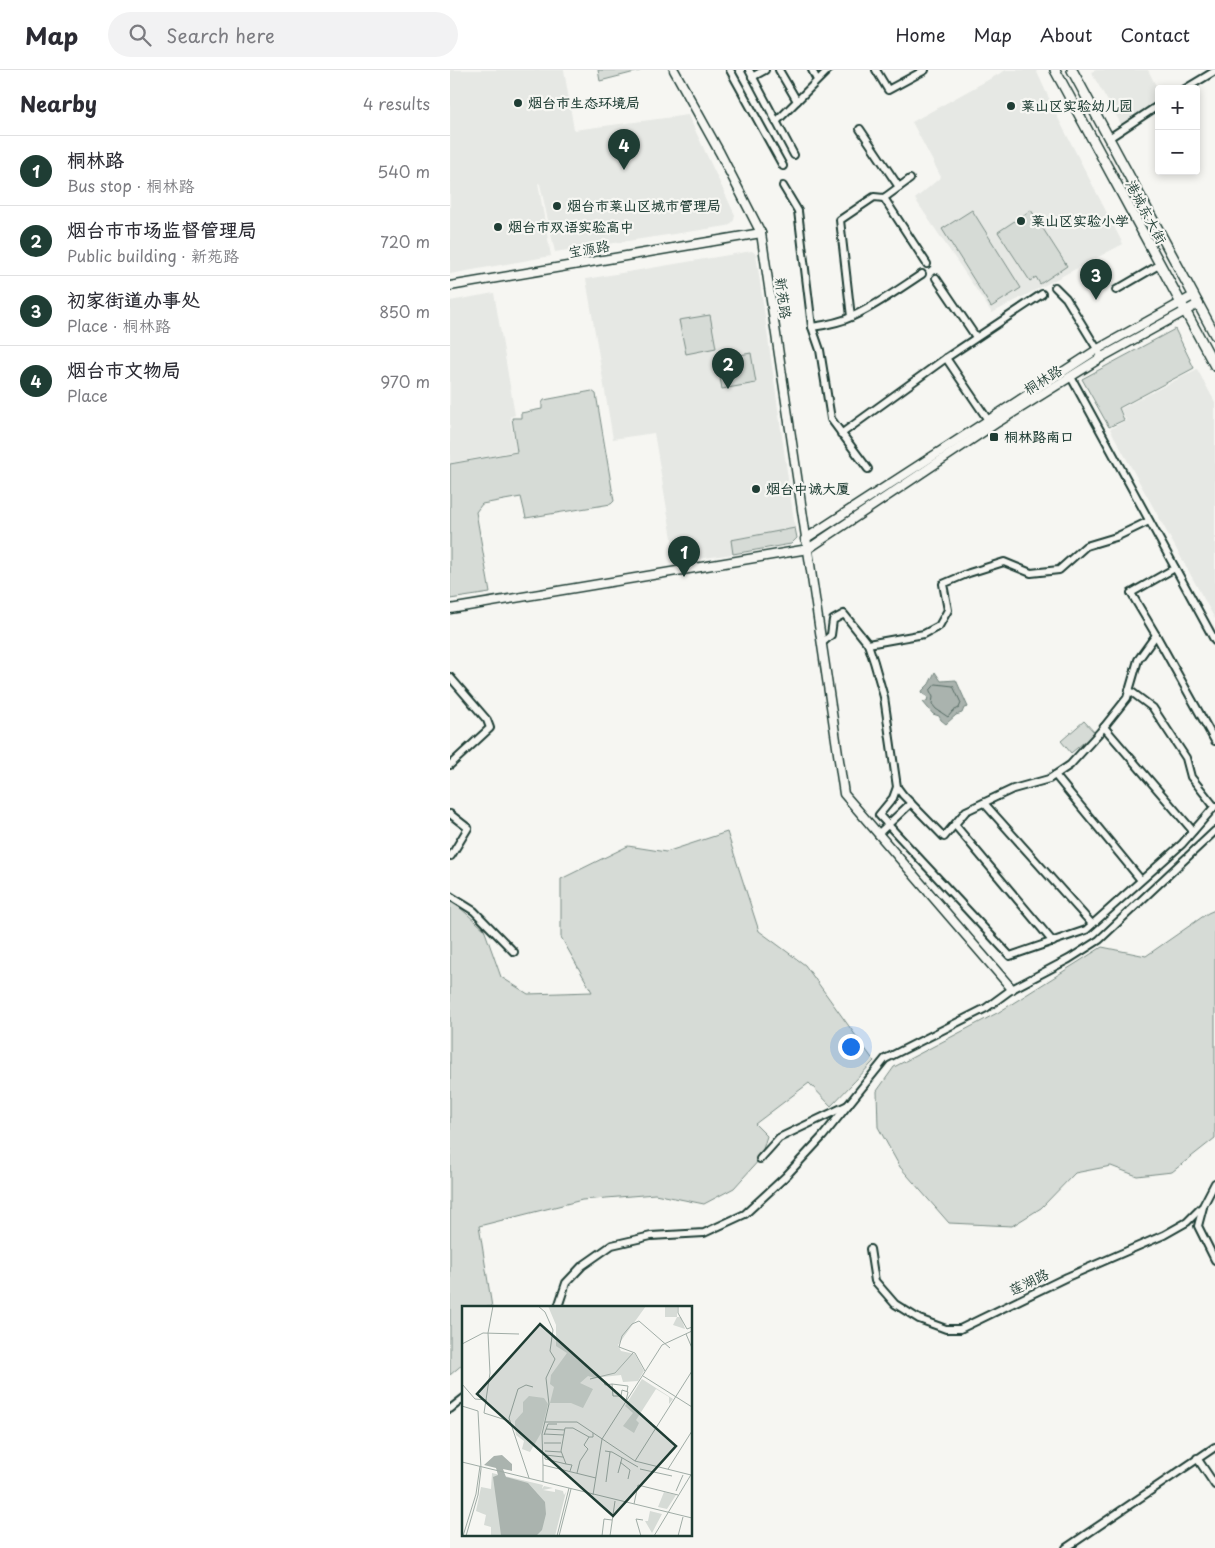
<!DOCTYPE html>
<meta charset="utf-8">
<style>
body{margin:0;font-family:"Playpen Sans","LXGW WenKai TC",sans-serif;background:#f2f2f3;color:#2b2b33}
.controls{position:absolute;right:15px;top:15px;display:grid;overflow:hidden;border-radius:5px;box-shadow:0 2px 8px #0003}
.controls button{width:45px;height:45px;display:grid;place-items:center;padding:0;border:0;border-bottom:1px solid #e1e1e2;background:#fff;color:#2b2b33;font:25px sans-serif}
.you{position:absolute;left:400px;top:976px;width:18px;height:18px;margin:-12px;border:4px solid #fff;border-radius:50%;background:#1a73e8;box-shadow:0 0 0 8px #1a73e833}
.badge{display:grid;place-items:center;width:32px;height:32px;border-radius:50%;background:#1f3d34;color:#fff;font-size:16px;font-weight:700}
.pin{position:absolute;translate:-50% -41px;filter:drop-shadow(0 1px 2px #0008)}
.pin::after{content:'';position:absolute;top:26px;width:18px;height:15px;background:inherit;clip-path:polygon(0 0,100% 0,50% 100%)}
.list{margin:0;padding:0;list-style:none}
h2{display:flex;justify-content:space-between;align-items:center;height:65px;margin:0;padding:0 20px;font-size:21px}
h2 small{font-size:16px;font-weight:400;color:#7c7c81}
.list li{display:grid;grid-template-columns:32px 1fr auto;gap:15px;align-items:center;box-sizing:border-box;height:70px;padding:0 20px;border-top:1px solid #e1e1e2}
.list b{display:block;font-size:19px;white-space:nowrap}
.list p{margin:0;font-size:16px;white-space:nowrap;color:#7c7c81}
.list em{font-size:16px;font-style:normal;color:#7c7c81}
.icon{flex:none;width:28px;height:28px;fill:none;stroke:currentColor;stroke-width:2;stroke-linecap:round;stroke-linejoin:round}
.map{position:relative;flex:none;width:765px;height:1478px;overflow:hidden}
header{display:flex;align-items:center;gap:30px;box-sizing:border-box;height:70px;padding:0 25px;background:#fff;border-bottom:1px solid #e1e1e2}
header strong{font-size:24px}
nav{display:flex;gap:28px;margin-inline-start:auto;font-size:18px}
.search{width:350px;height:45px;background:#f2f2f3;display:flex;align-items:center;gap:12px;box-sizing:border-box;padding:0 18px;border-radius:28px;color:#7c7c81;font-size:19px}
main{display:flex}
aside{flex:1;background:#fff}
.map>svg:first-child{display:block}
.built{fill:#e6e8e4}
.green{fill:#d6dbd6;stroke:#7a8c85}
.water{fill:#aab3ae;stroke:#72847d}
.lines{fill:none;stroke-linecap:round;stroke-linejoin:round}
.shore{stroke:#576c65;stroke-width:1}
.minor-casing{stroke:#1f3d34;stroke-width:10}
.tertiary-casing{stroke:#1f3d34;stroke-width:11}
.secondary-casing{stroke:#1f3d34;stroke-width:12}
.minor{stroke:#f6f6f2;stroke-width:6}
.tertiary{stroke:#f6f6f2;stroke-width:8}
.secondary{stroke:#f6f6f2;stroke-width:9}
.poi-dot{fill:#1f3d34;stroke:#f6f6f2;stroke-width:2}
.labels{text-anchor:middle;stroke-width:4.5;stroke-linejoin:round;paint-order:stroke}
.poi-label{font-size:14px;font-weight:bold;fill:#1f3d34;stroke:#f6f6f2;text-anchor:start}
.street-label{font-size:14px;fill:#1f3d34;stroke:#f6f6f2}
.inset-road{fill:none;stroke:#a0aca6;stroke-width:1}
.view{fill:#1f3d34;fill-opacity:0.15;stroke:#1f3d34;stroke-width:2.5}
.inset-edge{fill:none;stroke:#1f3d34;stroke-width:2.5}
</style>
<header>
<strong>Map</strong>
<div class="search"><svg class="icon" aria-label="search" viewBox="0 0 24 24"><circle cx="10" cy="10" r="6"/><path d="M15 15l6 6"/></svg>Search here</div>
<nav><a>Home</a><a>Map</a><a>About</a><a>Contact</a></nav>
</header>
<main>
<aside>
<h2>Nearby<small>4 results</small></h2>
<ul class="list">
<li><span class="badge">1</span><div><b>桐林路</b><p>Bus stop · 桐林路</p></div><em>540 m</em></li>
<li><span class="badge">2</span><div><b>烟台市市场监督管理局</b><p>Public building · 新苑路</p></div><em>720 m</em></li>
<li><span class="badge">3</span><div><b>初家街道办事处</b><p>Place · 桐林路</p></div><em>850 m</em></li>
<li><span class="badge">4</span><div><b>烟台市文物局</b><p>Place</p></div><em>970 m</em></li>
</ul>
</aside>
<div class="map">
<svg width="765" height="1478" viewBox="0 0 765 1478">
<rect width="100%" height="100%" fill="#f6f6f2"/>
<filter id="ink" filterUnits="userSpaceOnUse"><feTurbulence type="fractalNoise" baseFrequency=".02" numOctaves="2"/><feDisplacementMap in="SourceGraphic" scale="10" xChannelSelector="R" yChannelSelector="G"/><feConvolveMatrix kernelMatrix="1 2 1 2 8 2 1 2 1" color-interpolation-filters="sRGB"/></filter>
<g filter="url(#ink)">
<g class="built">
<path d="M0 0H114L124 60 238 45 285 145 284 150 280 155 277 156 105 182 90 114 88 113 101 186 0 204Z"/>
<path d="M556 0H586L608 48 673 174 542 243 465 129 491 107 462 52Z"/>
<path d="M646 0H698L709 22V29L671 54 641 2Z"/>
<path d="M302 181 306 184 345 458 281 470 283 484 226 492 204 363 163 369 136 209Z"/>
<path d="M44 223 65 345 60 347 66 381 0 393V231Z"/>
<path d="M747 299 765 332V549L660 359 676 350 670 339Z"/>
</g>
<g class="green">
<path d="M148 0H193L150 11Z"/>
<path d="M522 140 571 218 541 237 492 159Z"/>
<path d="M581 140 617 196 590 214 586 207 580 211 548 162Z"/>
<path d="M260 245 266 278 236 284 229 250Z"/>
<path d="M725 259 744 298 669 338 674 350 659 357 632 309Z"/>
<path d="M301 283 306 313 272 319 267 289Z"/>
<path d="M142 321 146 324 164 431 161 434 76 448 71 427 32 434 26 442 40 523 0 529V394L67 382 62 348H71V343L92 339V333L94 330Z"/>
<path d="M345 458 347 468 341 474 283 484 281 470Z"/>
<path d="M634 651 645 663 621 683 611 671Z"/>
<path d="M277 762 309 861 355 895 424 991 381 1036 359 1013 305 1054 317 1066 310 1089 284 1118 254 1134 205 1124 132 1130 29 1156 42 1237H14V1293L0 1305V829L34 859 51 907 78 924 142 922 111 867V809L178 776 216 782Z"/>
<path d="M765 840V1068L722 1102 687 1106 661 1096 625 1103 591 1138 562 1156 499 1153 450 1097 428 1057 427 1021 444 997 549 942 652 877 696 886 758 843Z"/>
</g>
<path class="water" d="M485 602 491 611 506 610 518 637 514 638 512 643 506 645 496 654 491 650 489 646 483 644 473 632 477 631 478 627 473 624 472 621 479 614Z"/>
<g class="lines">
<path class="shore" d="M486 614 503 616 511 633 509 638 503 641 498 647 486 639 482 634 483 627 480 621Z"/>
<defs>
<g id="minor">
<path d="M280 0 333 96"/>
<path d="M299 0 344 85"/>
<path d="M329 0 347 31"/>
<path d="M362 0 367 10"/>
<path d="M426 0 438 20 475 0"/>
<path d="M302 7 315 0"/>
<path d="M735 19 765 1"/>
<path d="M326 52 378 0"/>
<path d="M410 59 449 117"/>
<path d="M659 68 709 35"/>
<path d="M333 116 348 141 362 257 370 280 381 349 418 399"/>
<path d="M434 128 477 194"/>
<path d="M486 208 526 267"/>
<path d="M605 217 616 228 652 287"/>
<path d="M666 220 709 195"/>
<path d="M401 247 390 150 424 127 434 128 460 109"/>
<path d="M362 257C375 255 389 253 401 247 426 236 449 219 472 204"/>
<path d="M496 288 538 350"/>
<path d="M621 307 765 571"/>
<path d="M391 364 496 288 592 224"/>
<path d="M706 565 765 671"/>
<path d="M372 573 381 565 383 550 394 544 418 574 424 592 434 627 447 717 453 725 494 767 516 741 563 719 599 709 620 695 650 662 677 628 688 590 706 565 681 523 725 498"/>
<path d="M418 574 474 564 489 556 498 540 493 514 519 503 554 492 581 503 609 500 636 476 666 467 699 451"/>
<path d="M0 607 37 650 40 658 0 695"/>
<path d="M679 620 703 638 736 688 741 707 764 736"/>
<path d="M654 657 743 761"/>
<path d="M605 705 691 810"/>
<path d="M447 717 443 728 429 745 560 886 636 860 732 774 765 736"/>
<path d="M534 733 642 854"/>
<path d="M0 744 18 758 1 786"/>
<path d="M505 755 603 872"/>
<path d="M428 764 461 733"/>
<path d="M0 826 24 841 64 882"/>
<path d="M310 1089 329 1068 398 1035"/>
<path d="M753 1137 748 1156 765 1190"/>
<path d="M420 1179 425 1211 445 1234 469 1249 496 1259H510L617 1207 714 1165 737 1152 753 1136 765 1113"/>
<path d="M108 1237 116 1213 132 1196 162 1175 201 1166 254 1163 295 1144 335 1107 373 1066 435 989 536 938 562 919 619 889 649 870 765 761"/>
<path d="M0 1339 14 1328"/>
<path d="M747 1388 765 1415"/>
<path d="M616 1478 765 1377"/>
</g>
<g id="tertiary">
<path d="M224 0 270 83 311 163 394 724 562 919"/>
<path d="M0 216 311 163"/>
<path d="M355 469 648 279 743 226"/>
<path d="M0 539 358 479 548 352 652 287 748 234"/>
</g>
<g id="secondary">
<path d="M605 0 765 296"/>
<path d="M622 0 765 265"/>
</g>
</defs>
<use href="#minor" class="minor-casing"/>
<use href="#tertiary" class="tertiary-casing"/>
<use href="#secondary" class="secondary-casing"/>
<use href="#minor" class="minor"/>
<use href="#tertiary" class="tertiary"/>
<use href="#secondary" class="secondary"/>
</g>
</g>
<g class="poi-dot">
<circle cx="68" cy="33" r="5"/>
<circle cx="561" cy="36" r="5"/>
<circle cx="107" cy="136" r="5"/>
<circle cx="571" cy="151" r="5"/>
<circle cx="48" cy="157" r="5"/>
<rect x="539" y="362" width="10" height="10" rx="2.5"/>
<circle cx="306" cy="419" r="5"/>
</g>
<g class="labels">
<g class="poi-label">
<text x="78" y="38">烟台市生态环境局</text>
<text x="571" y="41">莱山区实验幼儿园</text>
<text x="117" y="141">烟台市莱山区城市管理局</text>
<text x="581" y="156">莱山区实验小学</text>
<text x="58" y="162">烟台市双语实验高中</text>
<text x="554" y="372">桐林路南口</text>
<text x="316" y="424">烟台中诚大厦</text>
</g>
<g class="street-label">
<text transform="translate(696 142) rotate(62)" y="5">港城东大街</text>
<text transform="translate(139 179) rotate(-10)" y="5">宝源路</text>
<text transform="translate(333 228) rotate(82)" y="5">新苑路</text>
<text transform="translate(593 310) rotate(-32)" y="5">桐林路</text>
<text transform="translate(579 1212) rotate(-26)" y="5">莲湖路</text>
</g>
</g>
<g transform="translate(12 1236)">
<rect width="230" height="230" fill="#f6f6f2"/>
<path d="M86 0H184L156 39 159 45 173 48 182 65 176 75 161 76 159 69 132 72 126 70 118 77 131 83 121 102 109 97H88L92 81 88 78 89 69 105 47 94 40V19ZM203 0H215V11H219L223 23 211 19 215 11H203ZM180 73 211 93 207 98V91L194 83 174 114 177 117 172 127 161 120 171 107 163 100ZM67 90 82 92 86 98 79 127 68 146 60 143 62 135 54 129 53 122V115L61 106V96ZM30 167 81 179 80 183 82 180 91 182 81 184 93 186V183L101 185 102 189 104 186 93 230H29V221L22 219 24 209 14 205 19 181 29 183ZM202 186 214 189 205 203 196 201ZM188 205 200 208 190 227 183 215H186Z" fill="#d6dbd6"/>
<path d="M40 149 50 158V165L41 163 44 171 66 177 83 196 84 208 80 224 74 230 39 229 31 171 36 169 34 162 22 159 32 150Z" fill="#aab3ae"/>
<path class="inset-road" d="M31 0 26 27 28 67 22 107 47 115M76 0 83 6 91 24 88 45 93 53 84 72 87 98 80 128 81 159M216 0V7L225 23 230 21M224 28 230 42M0 38 21 27 57 28M183 65 173 47 157 41 160 30 170 18 177 15 208 42M181 70 230 101M128 73 153 67 171 47M142 75 143 79 150 78 151 90H159L160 84 166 86 164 95M0 78 13 93 25 94M150 78 166 80 165 86M0 100 16 105 19 163 16 189 4 230M83 116H115L173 155 229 169M84 123 103 124M82 128 102 129M82 129 86 118H95M82 137H99M83 145 99 146M143 145 150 146 176 161M83 149 101 151M83 151V153L104 158M173 155 230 65M0 156 230 212M158 156 168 164 166 173M178 163 210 170M206 163 230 125M108 165 110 159 104 158 99 145 103 122H111L127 131H131V127M115 167 118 155 126 143 122 139 127 131M156 167 160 152M67 172 47 112 56 83 64 79 71 81M81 176V159L134 172M144 176 148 146M214 185 221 169M131 189 140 133 200 39 230 25M172 198 176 179 216 189M1 230 14 188 18 160M95 230 107 182M97 230 109 183M140 230 142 213 150 214M148 230 153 195M179 230 174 213 181 214M192 230 230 167M216 230 221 211"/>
<path class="view" d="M78 18 214 140 151 210 15 88Z"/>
<rect width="230" height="230" class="inset-edge"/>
</g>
</svg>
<div class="controls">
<button>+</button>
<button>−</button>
</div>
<div class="you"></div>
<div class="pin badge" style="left:234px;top:507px">1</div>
<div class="pin badge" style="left:278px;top:319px">2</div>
<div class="pin badge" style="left:646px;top:230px">3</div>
<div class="pin badge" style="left:174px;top:100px">4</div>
</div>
</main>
